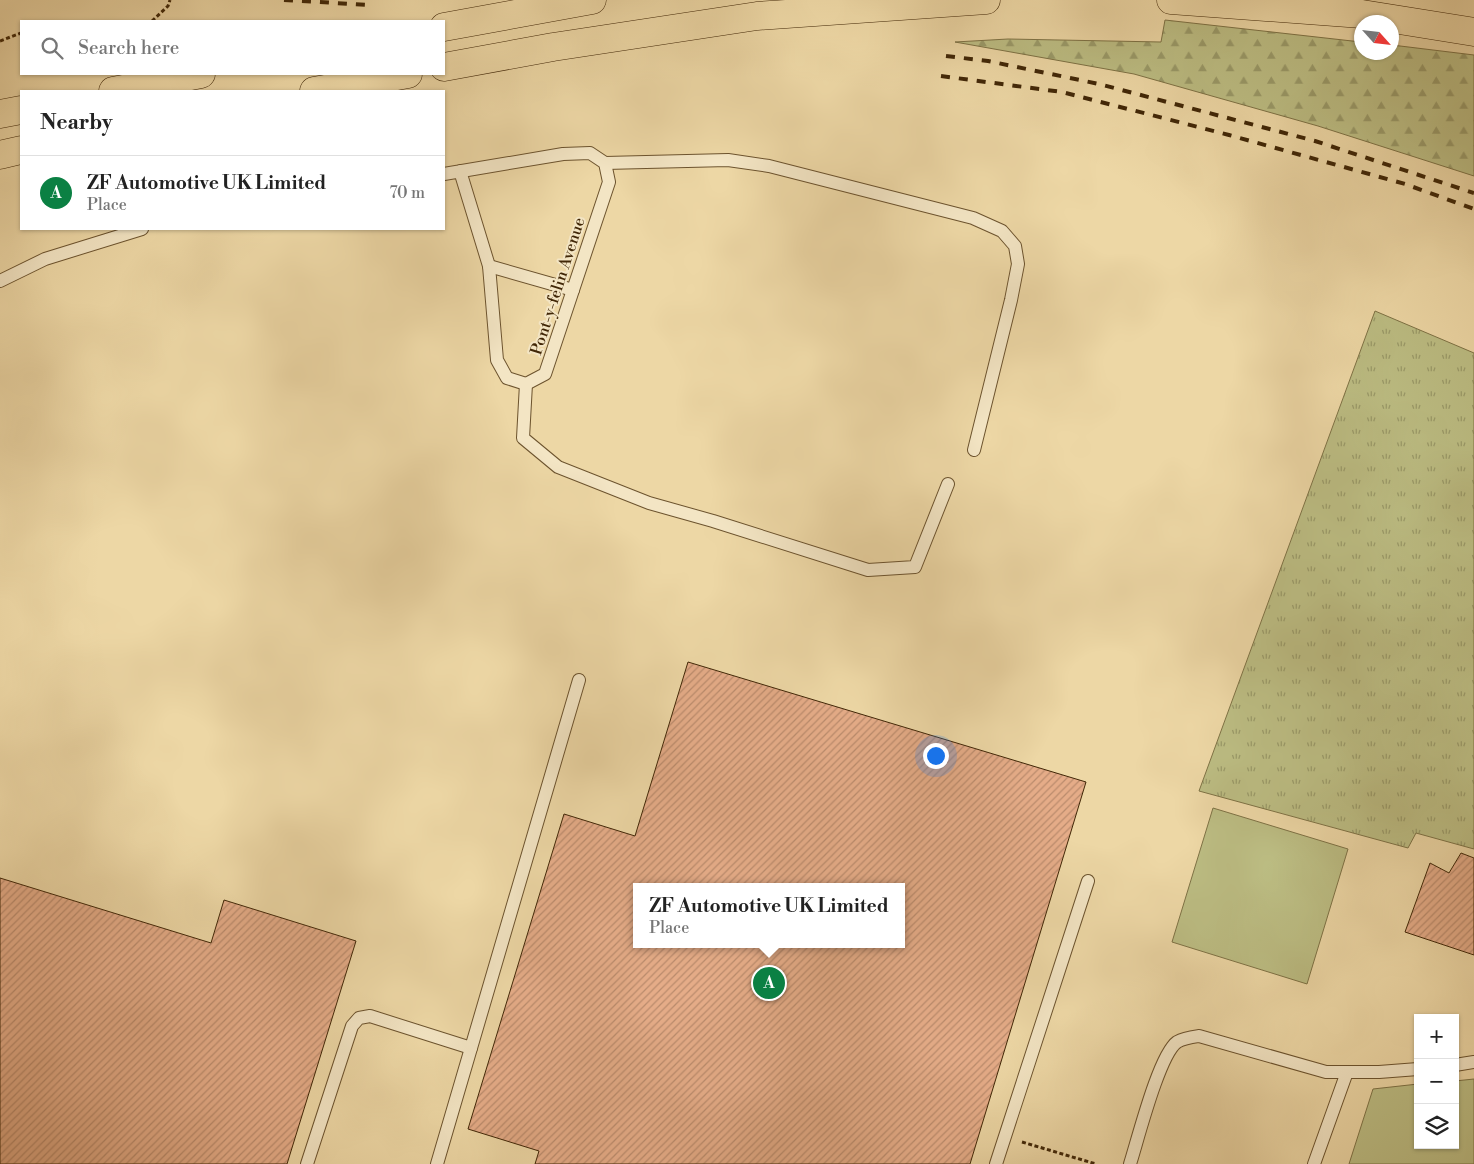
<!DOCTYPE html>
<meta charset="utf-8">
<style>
body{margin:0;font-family:"Libre Bodoni",serif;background:#f6f6f6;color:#222}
.controls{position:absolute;right:15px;bottom:15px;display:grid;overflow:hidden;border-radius:0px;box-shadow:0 1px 4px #0004}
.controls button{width:45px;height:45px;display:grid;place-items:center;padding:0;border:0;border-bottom:1px solid #e0e0e0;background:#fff;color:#222;font:25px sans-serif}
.compass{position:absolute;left:1354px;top:15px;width:45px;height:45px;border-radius:50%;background:#fff;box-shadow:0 1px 4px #0004;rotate:117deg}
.you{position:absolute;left:935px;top:755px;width:18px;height:18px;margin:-12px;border:4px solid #fff;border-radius:50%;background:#1a73e8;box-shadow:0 0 0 8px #1a73e833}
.badge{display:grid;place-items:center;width:32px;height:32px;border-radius:50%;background:#0b8043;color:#fff;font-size:16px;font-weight:700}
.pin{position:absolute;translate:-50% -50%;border:2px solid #fff;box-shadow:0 1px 5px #0006}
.popup{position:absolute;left:633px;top:883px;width:272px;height:65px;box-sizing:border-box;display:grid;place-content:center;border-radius:0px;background:#fff;filter:drop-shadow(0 1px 4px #0005);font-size:16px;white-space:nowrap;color:#767676}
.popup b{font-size:19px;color:#222}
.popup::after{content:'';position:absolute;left:50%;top:100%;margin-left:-10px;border:10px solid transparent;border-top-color:#fff}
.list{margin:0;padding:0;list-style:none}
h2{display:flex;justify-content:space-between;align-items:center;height:65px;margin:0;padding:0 20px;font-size:21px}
h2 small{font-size:16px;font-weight:400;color:#767676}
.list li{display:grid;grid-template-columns:32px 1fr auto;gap:15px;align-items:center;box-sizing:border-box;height:75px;padding:0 20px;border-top:1px solid #e0e0e0}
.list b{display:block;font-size:19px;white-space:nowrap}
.list p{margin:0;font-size:16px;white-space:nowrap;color:#767676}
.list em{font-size:16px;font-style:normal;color:#767676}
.icon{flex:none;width:28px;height:28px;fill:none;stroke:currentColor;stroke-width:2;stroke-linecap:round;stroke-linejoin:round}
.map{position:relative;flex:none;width:1474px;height:1164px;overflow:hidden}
.search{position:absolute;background:#fff;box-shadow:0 1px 4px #0004;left:20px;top:20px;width:425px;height:55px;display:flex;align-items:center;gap:12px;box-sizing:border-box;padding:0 18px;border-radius:0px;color:#767676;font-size:19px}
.panel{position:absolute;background:#fff;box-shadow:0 1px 4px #0004;left:20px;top:90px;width:425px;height:140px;border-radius:0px}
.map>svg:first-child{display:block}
.grass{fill:#bcbd83;stroke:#7e7245}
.forest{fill:url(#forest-firs);stroke:#7e7245}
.park{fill:url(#park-tufts);stroke:#7e7245}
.building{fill:url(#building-hatch);stroke:#412707;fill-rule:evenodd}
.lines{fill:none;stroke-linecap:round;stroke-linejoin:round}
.lane-casing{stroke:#6c532e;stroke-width:14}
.highway-casing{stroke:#412707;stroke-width:29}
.path{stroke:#412707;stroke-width:3;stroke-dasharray:4 2.5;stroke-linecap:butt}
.lane{stroke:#f3e5c4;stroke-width:12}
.highway{stroke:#edd7a5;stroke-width:28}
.rail{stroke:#412707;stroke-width:4;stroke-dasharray:9 9;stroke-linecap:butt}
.labels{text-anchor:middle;stroke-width:4;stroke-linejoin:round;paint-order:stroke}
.street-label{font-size:16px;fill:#412707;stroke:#f3e5c4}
</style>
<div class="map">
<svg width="1474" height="1164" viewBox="0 0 1474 1164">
<defs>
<pattern id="forest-firs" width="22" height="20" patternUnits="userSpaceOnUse" patternTransform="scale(1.25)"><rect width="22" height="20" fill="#bcbd83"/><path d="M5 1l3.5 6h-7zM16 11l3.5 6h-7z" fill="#9a9a69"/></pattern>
<pattern id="park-tufts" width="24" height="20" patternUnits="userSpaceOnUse" patternTransform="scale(1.25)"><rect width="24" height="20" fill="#bcbd83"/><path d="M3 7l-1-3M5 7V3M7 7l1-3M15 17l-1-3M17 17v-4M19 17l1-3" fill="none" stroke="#9a9a69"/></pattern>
<pattern id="building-hatch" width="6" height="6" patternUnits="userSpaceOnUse" patternTransform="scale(1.25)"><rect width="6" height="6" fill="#e5ac88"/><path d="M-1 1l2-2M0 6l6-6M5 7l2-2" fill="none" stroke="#bb8c6d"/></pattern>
</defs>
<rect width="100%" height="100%" fill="#edd7a5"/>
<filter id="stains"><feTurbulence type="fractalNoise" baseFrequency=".004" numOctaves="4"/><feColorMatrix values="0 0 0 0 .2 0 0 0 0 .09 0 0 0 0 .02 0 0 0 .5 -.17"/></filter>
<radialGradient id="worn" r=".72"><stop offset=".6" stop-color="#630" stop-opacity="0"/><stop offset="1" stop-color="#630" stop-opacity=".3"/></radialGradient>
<g class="grass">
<path d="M1213 808 1348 849 1307 984 1172 942Z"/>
<path d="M1474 1079V1164H1349L1373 1089 1418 1084V1145H1455V1081Z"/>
</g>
<path class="forest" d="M1165 20 1361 42 1362 52H1392V45L1474 55V176L1318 126 1134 74 955 42 1008 39 1161 42Z"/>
<path class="park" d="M1375 311 1474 353V849L1416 833 1408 848 1199 791Z"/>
<g class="building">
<path d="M688 662 1086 782 970 1164H535L539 1151 468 1129 564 814 635 836ZM636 887H902V944H636Z"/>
<path d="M1461 853 1474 858V955L1405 932 1430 863 1449 873Z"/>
<path d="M0 878 211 943 224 900 356 941 287 1164H0Z"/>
</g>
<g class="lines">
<defs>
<g id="lane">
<path d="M605 163 728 160 769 166 973 218 1002 231 1015 246 1018 264 1011 300 974 450"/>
<path d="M444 174 563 154 590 153 605 163 609 182 545 374 526 384 507 378 497 360 489 266 460 171"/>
<path d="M489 266 573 290"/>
<path d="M0 281 45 259 142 229"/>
<path d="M526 384 523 438 558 467 649 503 713 521 868 570 915 567 948 484"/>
<path d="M1455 1065 1474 1062"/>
<path d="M307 1164 352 1026 359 1018 370 1016 471 1048"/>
<path d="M437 1164 579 680"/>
<path d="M996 1164 1088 881"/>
<path d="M1130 1164C1138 1139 1159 1055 1177 1042 1184 1038 1192 1037 1199 1036L1326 1072H1379L1418 1069"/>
<path d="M1314 1164 1347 1072"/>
</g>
<g id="highway">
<path d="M1171 0 1362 14 1474 32"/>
<path d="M444 27 592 0"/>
<path d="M444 67 553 47 757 16 986 0"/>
<path d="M113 91 201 74"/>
<path d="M314 91 408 74"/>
<path d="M0 114 21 110"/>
<path d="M0 155 21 150"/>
</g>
</defs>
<use href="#lane" class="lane-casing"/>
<use href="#highway" class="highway-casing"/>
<g class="path">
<path d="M152 21 168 6 170 0"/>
<path d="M0 41 21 33"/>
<path d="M1022 1142 1096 1164"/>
</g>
<use href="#lane" class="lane"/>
<use href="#highway" class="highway"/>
<g class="rail">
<path d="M284 0 370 5"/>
<path d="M946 56 988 61 1099 84 1315 141 1474 193"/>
<path d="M941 76 1062 92 1229 135 1405 184 1474 209"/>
</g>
</g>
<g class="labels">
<g class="street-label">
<text transform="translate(557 286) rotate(-72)" y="6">Pont-y-felin Avenue</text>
</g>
</g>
<rect width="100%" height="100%" filter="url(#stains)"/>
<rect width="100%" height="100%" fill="url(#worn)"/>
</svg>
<div class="controls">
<button>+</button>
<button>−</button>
<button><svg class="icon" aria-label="layers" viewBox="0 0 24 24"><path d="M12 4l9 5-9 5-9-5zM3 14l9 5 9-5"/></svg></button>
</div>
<svg class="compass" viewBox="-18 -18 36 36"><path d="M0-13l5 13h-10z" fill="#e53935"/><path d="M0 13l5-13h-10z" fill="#767676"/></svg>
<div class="you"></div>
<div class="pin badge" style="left:769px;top:983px">A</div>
<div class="popup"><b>ZF Automotive UK Limited</b>Place</div>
<div class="search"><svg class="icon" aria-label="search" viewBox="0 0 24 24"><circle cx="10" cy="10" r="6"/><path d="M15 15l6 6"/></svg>Search here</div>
<section class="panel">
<h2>Nearby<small></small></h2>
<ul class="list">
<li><span class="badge">A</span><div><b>ZF Automotive UK Limited</b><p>Place</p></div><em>70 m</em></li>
</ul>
</section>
</div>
